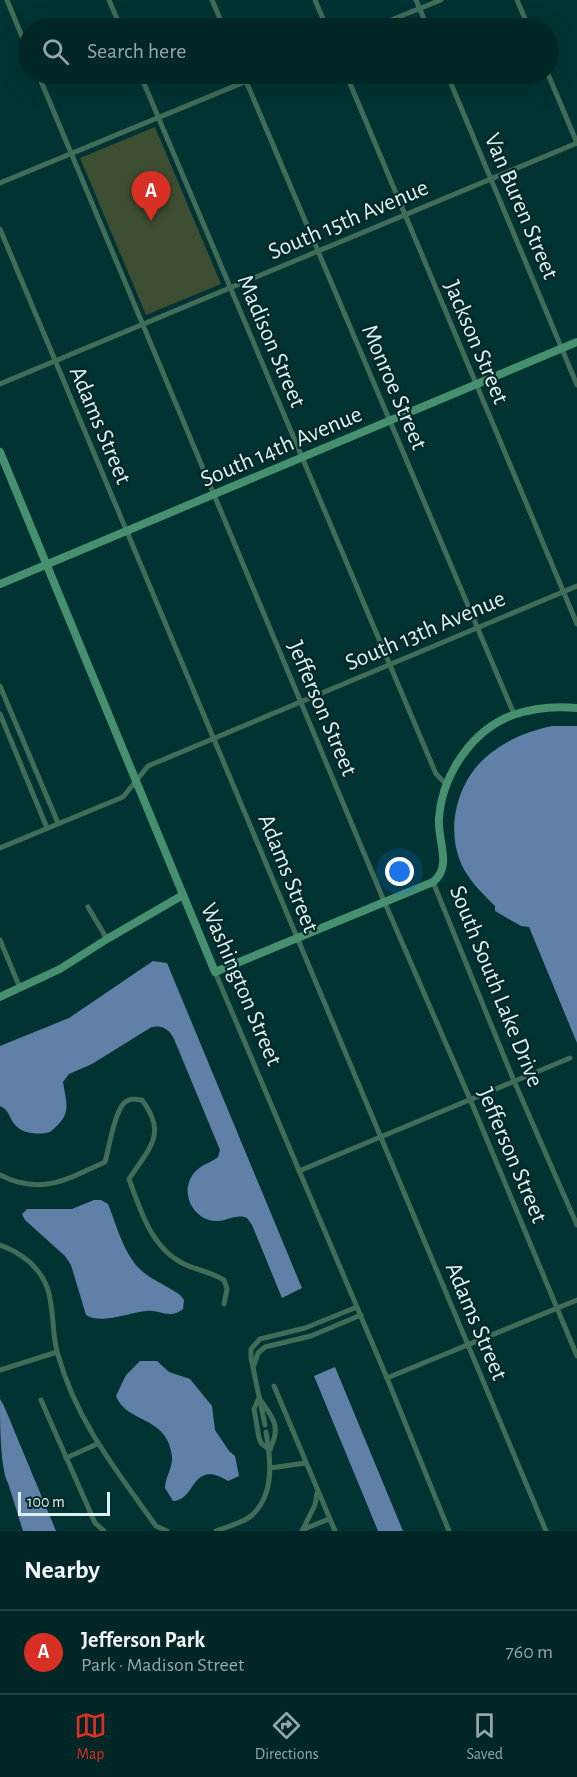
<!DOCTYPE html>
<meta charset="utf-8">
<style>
body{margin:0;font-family:"Alegreya Sans",sans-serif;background:#0f3232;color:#f1f3f6}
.scale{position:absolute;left:18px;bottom:15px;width:92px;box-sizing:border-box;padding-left:6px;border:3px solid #daf1f0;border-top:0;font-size:16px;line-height:21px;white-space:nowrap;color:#daf1f0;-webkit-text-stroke:4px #042827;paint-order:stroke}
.you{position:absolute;left:400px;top:872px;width:21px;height:21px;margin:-15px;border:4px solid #fff;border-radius:50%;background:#1a73e8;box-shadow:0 0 0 9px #1a73e833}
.badge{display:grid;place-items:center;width:39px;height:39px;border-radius:50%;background:#d93025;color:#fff;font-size:20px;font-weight:700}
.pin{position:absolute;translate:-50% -50px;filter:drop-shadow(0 2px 3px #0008)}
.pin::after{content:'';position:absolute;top:32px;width:21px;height:18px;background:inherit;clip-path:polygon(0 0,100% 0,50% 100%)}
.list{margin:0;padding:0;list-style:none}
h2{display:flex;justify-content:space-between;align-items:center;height:78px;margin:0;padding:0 24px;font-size:26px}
h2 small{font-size:20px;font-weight:400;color:#96a5a7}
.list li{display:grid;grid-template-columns:39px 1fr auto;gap:18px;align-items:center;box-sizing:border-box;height:84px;padding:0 24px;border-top:2px solid #234343}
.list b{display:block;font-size:22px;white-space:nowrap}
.list p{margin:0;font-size:20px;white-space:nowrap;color:#96a5a7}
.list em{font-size:20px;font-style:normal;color:#96a5a7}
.icon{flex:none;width:33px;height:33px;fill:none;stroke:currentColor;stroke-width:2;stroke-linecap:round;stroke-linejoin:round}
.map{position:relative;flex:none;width:577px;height:1531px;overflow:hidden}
.search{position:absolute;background:#012626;box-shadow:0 6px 24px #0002;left:18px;right:18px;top:18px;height:66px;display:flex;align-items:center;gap:15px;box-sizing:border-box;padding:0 21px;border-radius:33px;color:#96a5a7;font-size:22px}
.sheet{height:162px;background:#012626}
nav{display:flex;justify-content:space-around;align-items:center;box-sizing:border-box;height:84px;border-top:2px solid #234343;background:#012626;font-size:16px;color:#96a5a7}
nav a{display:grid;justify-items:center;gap:3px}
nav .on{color:#d93025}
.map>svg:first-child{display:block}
.green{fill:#3e4e32}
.water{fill:#6080a7}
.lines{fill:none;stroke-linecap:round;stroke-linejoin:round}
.street{stroke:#406c58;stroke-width:5}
.secondary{stroke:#468f6f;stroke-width:8}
.labels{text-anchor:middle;stroke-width:4.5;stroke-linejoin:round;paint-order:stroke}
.street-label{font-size:24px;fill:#daf1f0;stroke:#042827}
</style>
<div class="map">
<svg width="577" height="1531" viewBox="0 0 577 1531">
<rect width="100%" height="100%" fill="#013333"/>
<path class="green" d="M155 127 221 284 146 315 80 158Z"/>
<g class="water">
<path d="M552 726H577V1043L529 927 521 926 495 911V906C481 892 465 877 459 858 447 825 458 781 486 757 504 741 528 731 552 726Z"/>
<path d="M153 961 167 963 299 1281 302 1288 282 1298 252 1225 247 1218C236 1213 226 1222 214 1221 190 1218 178 1187 197 1170 203 1164 212 1162 218 1157L220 1150 174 1039C169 1029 161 1024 150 1028L92 1064 69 1074 63 1082C67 1107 72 1114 50 1132 39 1135 24 1134 16 1126 9 1119 10 1110 0 1106V1046L69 1018Z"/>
<path d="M94 1200H101L108 1204C117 1226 124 1256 143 1272 154 1281 168 1286 180 1295L184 1300 183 1309C179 1312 175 1314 170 1314 162 1314 155 1310 147 1311 130 1312 101 1325 86 1315L71 1265 65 1256 25 1220 22 1214 27 1209H72Z"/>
<path d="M140 1361H157L169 1372 190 1379 212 1406 215 1430 229 1451 235 1456 239 1476 228 1481C191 1458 196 1501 173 1501L165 1488C165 1477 173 1468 172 1456 167 1415 127 1424 116 1396L126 1375Z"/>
<path d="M335 1367 403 1531H378L371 1514 314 1376Z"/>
<path d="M0 1399 4 1406 56 1531H23L8 1483C0 1469 0 1419 0 1399Z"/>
</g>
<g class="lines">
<g class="street">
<path d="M7 0 28 51"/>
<path d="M109 0 121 28"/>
<path d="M212 0 224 28"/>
<path d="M315 0 327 28"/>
<path d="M416 0 428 28"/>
<path d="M517 0 529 28"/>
<path d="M371 28 441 0"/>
<path d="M38 74 384 901 470 1099 577 1356"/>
<path d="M140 74 436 774 446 784"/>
<path d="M243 74 514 714"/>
<path d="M346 74 577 624"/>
<path d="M447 74 577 385"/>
<path d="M548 74 577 143"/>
<path d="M0 183 264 74"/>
<path d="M0 229 546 1531"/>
<path d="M0 384 577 143"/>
<path d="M0 686 58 823"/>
<path d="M0 714 47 828"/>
<path d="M0 848 123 797 148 766 577 586"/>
<path d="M433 882 514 1081 577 1225"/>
<path d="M88 907 107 939"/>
<path d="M0 940 20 988"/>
<path d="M215 972 387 1378 449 1531"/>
<path d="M299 1171 570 1058"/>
<path d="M0 1175C41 1196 68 1179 105 1162 109 1148 114 1114 124 1103 129 1098 135 1099 142 1100 168 1134 149 1148 129 1179 141 1211 151 1248 184 1264 197 1270 211 1272 224 1280L227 1289 224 1304"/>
<path d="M0 1245C20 1252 39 1266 47 1287 55 1309 51 1333 58 1355 77 1422 116 1470 156 1526L167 1531"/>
<path d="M254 1365 258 1353 265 1347 311 1336 361 1315"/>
<path d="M0 1370 57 1352"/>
<path d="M387 1378 577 1300"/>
<path d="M274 1386 335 1531"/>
<path d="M259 1398 254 1409 259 1438 261 1443 270 1450"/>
<path d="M41 1400 95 1523 104 1531"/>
<path d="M261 1401C274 1419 281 1427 270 1449"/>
<path d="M265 1425 251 1358V1349L260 1339 305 1328 357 1307"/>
<path d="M66 1458 97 1444"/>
<path d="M270 1468 306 1463"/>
<path d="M304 1529 329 1519"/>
<path d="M216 1531C227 1527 242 1523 251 1516 275 1495 271 1461 266 1432"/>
<path d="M302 1531 315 1505 317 1493"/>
</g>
<g class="secondary">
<path d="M0 452 215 972 433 882C453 866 437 841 439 818 442 775 472 730 513 715 533 708 557 706 577 708"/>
<path d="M0 584 577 342"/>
<path d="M0 997 60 969 107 939 183 895"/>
</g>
</g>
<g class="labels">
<g class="street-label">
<text transform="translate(522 206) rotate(67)" y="8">Van Buren Street</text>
<text transform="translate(348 219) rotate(-23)" y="8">South 15th Avenue</text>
<text transform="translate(272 341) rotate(67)" y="8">Madison Street</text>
<text transform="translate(477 342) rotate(67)" y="8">Jackson Street</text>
<text transform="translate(395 387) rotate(67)" y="8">Monroe Street</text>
<text transform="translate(101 425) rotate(67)" y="8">Adams Street</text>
<text transform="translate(281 446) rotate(-23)" y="8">South 14th Avenue</text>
<text transform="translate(425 630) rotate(-23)" y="8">South 13th Avenue</text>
<text transform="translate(323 708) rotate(67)" y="8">Jefferson Street</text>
<text transform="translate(289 873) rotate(68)" y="8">Adams Street</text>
<text transform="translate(242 984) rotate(67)" y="8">Washington Street</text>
<text transform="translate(497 986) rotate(68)" y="8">South South Lake Drive</text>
<text transform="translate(513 1155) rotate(67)" y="8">Jefferson Street</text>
<text transform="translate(477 1321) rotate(67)" y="8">Adams Street</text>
</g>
</g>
</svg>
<div class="scale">100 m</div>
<div class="you"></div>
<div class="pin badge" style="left:151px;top:221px">A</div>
<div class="search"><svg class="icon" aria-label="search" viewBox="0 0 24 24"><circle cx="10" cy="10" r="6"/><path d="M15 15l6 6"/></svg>Search here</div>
</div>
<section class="sheet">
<h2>Nearby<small></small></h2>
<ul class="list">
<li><span class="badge">A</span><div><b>Jefferson Park</b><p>Park · Madison Street</p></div><em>760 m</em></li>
</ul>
</section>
<nav>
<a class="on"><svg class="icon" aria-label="map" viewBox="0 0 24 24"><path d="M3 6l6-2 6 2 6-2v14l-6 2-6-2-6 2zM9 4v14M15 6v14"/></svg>Map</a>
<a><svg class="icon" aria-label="directions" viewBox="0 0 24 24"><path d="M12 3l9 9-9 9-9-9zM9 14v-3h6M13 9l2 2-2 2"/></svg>Directions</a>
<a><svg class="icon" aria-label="saved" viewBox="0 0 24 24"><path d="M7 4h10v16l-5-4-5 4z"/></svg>Saved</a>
</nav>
